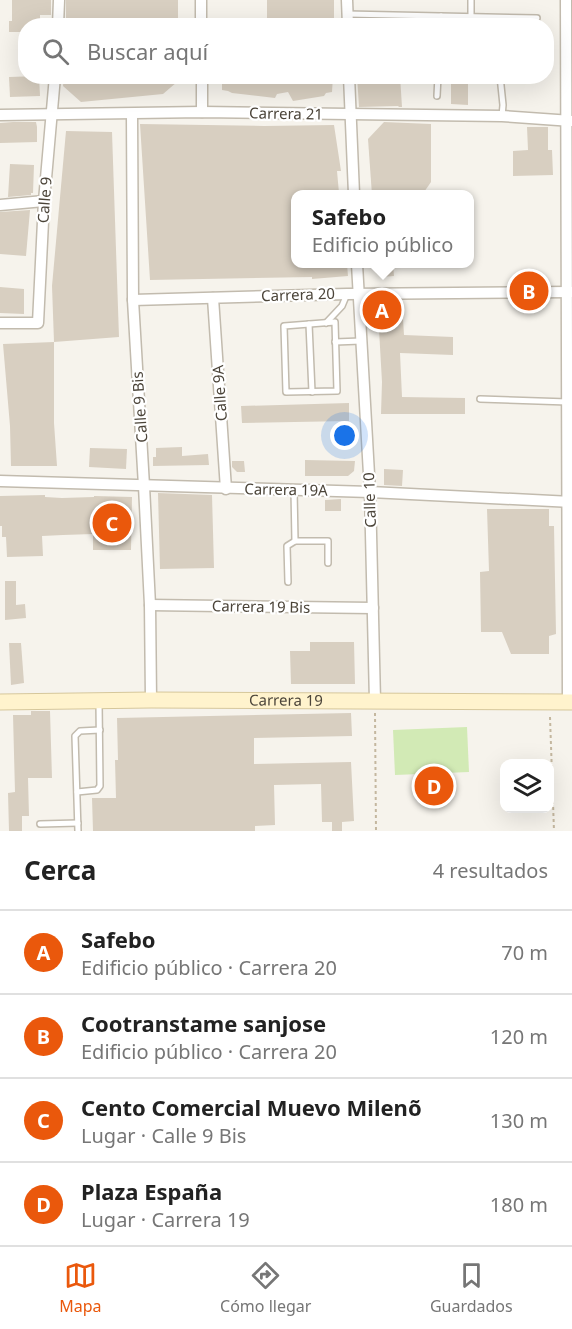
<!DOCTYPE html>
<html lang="es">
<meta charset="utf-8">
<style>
body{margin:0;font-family:"Noto Sans",sans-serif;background:#f2f2f2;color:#222}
.controls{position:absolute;right:18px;bottom:18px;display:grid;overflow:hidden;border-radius:12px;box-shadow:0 6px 24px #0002}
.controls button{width:54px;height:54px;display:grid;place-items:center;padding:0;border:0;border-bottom:2px solid #e0e0e0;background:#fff;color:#222;font:30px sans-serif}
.you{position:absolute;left:345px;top:436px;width:21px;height:21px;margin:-15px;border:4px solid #fff;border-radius:50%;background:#1a73e8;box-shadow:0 0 0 9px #1a73e833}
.badge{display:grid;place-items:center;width:39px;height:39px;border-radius:50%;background:#ea580c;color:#fff;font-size:20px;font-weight:700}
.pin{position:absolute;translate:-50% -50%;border:3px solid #fff;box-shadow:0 2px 6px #0006}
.popup{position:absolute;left:291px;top:190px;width:183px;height:78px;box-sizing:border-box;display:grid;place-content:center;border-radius:12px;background:#fff;filter:drop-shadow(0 2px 4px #0005);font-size:20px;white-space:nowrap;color:#767676}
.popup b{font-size:22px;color:#222}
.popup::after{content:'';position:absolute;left:50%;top:100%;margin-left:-12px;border:12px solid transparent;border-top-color:#fff}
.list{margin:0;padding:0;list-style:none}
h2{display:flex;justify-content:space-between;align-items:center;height:78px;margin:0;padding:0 24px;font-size:26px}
h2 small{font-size:20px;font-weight:400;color:#767676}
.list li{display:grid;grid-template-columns:39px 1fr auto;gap:18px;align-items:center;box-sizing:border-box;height:84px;padding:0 24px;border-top:2px solid #e0e0e0}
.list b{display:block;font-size:22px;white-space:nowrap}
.list p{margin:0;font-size:20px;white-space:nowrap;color:#767676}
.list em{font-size:20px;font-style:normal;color:#767676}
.icon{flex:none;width:33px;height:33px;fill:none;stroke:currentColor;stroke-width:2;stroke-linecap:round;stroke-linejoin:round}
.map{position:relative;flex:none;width:572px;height:831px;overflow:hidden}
.search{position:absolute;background:#fff;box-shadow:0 6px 24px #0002;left:18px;right:18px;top:18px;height:66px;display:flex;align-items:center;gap:15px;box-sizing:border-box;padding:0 21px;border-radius:24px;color:#767676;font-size:22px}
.sheet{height:414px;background:#fff}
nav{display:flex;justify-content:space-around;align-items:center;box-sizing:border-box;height:84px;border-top:2px solid #e0e0e0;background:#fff;font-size:16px;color:#767676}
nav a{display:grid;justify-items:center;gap:3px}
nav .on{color:#ea580c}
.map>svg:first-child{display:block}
.green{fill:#d2eab5}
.building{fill:#d8cfc1}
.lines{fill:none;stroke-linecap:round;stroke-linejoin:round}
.lane-casing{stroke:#c2bbae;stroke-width:8}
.street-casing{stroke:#c2bbae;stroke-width:13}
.secondary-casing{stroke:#d6c79b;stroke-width:17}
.path{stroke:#c4b79f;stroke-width:2;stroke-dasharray:3 3;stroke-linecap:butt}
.lane{stroke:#fff;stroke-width:5}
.street{stroke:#fff;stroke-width:10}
.secondary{stroke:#fff3cd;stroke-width:15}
.labels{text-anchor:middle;stroke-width:4.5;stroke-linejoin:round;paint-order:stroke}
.street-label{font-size:15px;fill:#4b4439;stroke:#fff}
</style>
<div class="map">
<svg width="572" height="831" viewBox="0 0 572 831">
<rect width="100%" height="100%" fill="#f6f3ec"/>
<path class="green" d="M467 727 469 772 395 775 393 730Z"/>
<g class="building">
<path d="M12 0H51V15H40V26H26V32H9V21H12Z"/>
<rect x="66" y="0" width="112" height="26"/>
<rect x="267" y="0" width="67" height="26"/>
<path d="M39 76 40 96 10 97 9 77Z"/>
<path d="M64 76H184L163 94 81 102 63 86Z"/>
<path d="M222 76H333L332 92 326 93 324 96 293 101 288 92 277 94 275 98 232 93 228 91 222 90Z"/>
<path d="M357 76H400L402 107H398L399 106 359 107Z"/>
<path d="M451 78 468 79V105L451 104Z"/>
<path d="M13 122H36L37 127V142L0 143V123Z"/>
<path d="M384 122 431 124V182L422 195H372L368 139Z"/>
<path d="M140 124 264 126 334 125 341 171H337L339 193 295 195V264H347L348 276 312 279V277L150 280Z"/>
<path d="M527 127H548V150H552L553 175 513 176V151L528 150Z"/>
<path d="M66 131 112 132 119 337 54 342 52 286Z"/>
<path d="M10 164 34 165 33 193H31V195L8 197Z"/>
<path d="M30 210 26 256 0 254V212Z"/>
<path d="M375 264H393L394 276 381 277 376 273Z"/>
<path d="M0 287 24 289V314L0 313Z"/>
<path d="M402 302 404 335 453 337V355L400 353 402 397 465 398V414H381L382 382 378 312 384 303Z"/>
<path d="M54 342V423L57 466H11L10 426 3 344Z"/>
<path d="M349 403V421L242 423 241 406Z"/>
<path d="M182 447V456L208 454 209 465 153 466V457H156V448Z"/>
<path d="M90 448 127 449 126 469 89 467Z"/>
<path d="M305 460 355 461 354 471 348 476H305Z"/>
<path d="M232 461H244L245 472H237L232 467Z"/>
<path d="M384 469 403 470 402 486 384 485Z"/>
<path d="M158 493 212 495 214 568 160 569Z"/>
<path d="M45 495V497L62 498 94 497V496L132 497 131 550H93V534L63 535 42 536 43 556 7 557 6 537H2V526H0V496Z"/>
<path d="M341 499V511H325V500Z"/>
<path d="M487 509H549V526H554L556 634 549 636V654H511L502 632H481L480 572 489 571Z"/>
<path d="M5 581H16V605L25 604 26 618 5 620Z"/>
<path d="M310 642H354L355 684H291L290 651H310Z"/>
<path d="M9 643H21L24 683 11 685Z"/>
<path d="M31 711H50L52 778H28L29 816H22V831H9L8 793 15 792 13 715H31Z"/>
<path d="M351 713 352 736 254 738V764L351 762 354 821 342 822V831H332V822H322L321 784 274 785 275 825 255 826V831H93L92 798H116L115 760H118L117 718Z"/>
</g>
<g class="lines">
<defs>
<g id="lane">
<path d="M347 14 537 18"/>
<path d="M471 17V0"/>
<path d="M440 26 441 16"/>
<path d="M500 76 503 105 502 116"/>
<path d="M437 96 438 76"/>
<path d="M335 322 337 391 286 392 284 326Z"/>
<path d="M326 323 342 306 347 294"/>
<path d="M309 324 312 392"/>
<path d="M335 342 361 341"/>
<path d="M480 399 568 402"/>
<path d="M294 490 295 541H328V563"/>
<path d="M288 582 287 546 295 541"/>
<path d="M77 792 97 790 100 786 99 703"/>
<path d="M40 824 78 823"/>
<path d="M78 831 75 736 80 731 100 730"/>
</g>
<g id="street">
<path d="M201 0V26"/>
<path d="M347 0 348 26"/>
<path d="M566 0 568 702"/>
<path d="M58 26 59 0"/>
<path d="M202 76V112"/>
<path d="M349 76 354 194"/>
<path d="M132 114 133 300 144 486 150 605 151 700"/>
<path d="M0 115 202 112 502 116 572 121"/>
<path d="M0 205 44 201"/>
<path d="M357 264 370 492 375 701"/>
<path d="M213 298 226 489"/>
<path d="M133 300 347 294 572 292"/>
<path d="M0 323H38L44 201 55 76"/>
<path d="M0 481 370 492 572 502"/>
<path d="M150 605 373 608"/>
</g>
<g id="secondary">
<path id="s1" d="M0 702 151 700 572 702"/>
</g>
</defs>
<use href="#lane" class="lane-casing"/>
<use href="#street" class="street-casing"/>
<use href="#secondary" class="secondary-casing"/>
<g class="path">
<path d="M375 713 376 831"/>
<path d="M550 717 554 831"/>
</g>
<use href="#lane" class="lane"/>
<use href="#street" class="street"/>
<use href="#secondary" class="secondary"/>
</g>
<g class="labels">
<g class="street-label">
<text transform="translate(286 114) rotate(1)" y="5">Carrera 21</text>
<text transform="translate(45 200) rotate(-86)" y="5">Calle 9</text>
<text transform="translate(298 295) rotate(-2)" y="5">Carrera 20</text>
<text transform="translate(220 393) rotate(-94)" y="5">Calle 9A</text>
<text transform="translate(140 407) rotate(-94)" y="5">Calle 9 Bis</text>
<text transform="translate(286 490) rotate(1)" y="5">Carrera 19A</text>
<text transform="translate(370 500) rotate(-92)" y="5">Calle 10</text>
<text transform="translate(261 607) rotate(1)" y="5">Carrera 19 Bis</text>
<text dy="5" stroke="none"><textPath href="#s1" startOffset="286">Carrera 19</textPath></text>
</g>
</g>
</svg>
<div class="controls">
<button><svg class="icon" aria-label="layers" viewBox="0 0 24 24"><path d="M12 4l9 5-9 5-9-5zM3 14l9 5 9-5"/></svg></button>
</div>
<div class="you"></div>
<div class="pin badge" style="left:382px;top:310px">A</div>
<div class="popup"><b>Safebo</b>Edificio público</div>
<div class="pin badge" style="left:529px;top:291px">B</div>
<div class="pin badge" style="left:112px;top:523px">C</div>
<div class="pin badge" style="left:434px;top:786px">D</div>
<div class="search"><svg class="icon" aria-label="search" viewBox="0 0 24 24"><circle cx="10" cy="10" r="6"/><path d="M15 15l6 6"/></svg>Buscar aquí</div>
</div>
<section class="sheet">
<h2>Cerca<small>4 resultados</small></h2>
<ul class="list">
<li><span class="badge">A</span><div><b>Safebo</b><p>Edificio público · Carrera 20</p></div><em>70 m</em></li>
<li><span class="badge">B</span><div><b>Cootranstame sanjose</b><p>Edificio público · Carrera 20</p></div><em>120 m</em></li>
<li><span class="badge">C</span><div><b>Cento Comercial Muevo Milenõ</b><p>Lugar · Calle 9 Bis</p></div><em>130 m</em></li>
<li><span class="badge">D</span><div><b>Plaza España</b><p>Lugar · Carrera 19</p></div><em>180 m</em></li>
</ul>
</section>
<nav>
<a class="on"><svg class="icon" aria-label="map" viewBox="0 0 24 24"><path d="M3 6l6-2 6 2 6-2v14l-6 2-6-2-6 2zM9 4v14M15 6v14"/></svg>Mapa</a>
<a><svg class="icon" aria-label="directions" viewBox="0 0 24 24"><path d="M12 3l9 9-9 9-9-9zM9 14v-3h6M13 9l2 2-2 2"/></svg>Cómo llegar</a>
<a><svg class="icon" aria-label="saved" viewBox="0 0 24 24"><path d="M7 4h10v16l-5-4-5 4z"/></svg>Guardados</a>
</nav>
